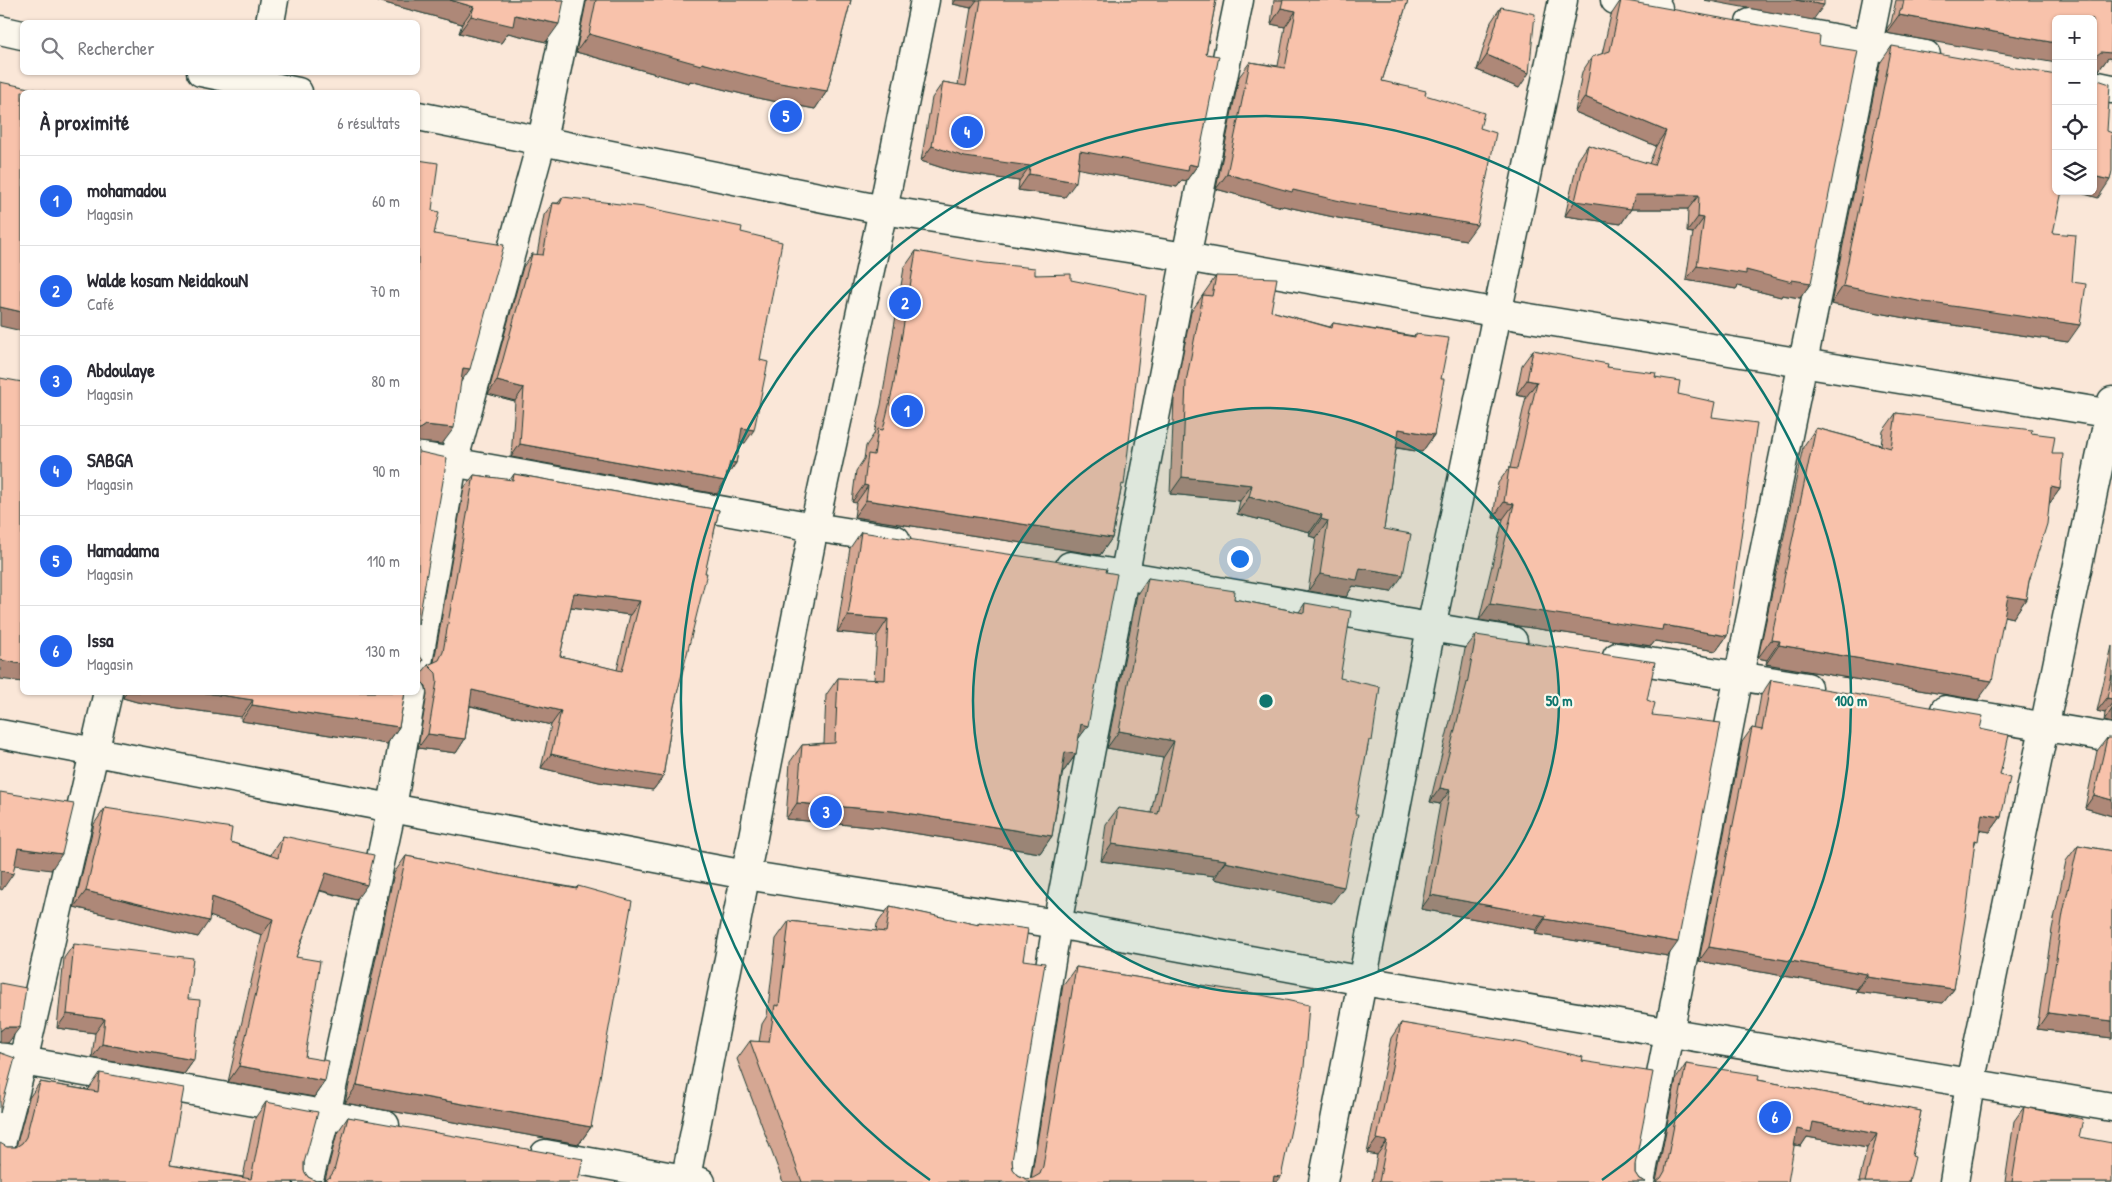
<!DOCTYPE html>
<html lang="fr">
<meta charset="utf-8">
<style>
body{margin:0;font-family:"Patrick Hand",sans-serif;background:#f7f7f7;color:#2b2b33}
.controls{position:absolute;right:15px;top:15px;display:grid;overflow:hidden;border-radius:8px;box-shadow:0 1px 4px #0004}
.controls button{width:45px;height:45px;display:grid;place-items:center;padding:0;border:0;border-bottom:1px solid #e1e1e2;background:#fff;color:#2b2b33;font:25px sans-serif}
.you{position:absolute;left:1239px;top:558px;width:18px;height:18px;margin:-12px;border:4px solid #fff;border-radius:50%;background:#1a73e8;box-shadow:0 0 0 8px #1a73e833}
.badge{display:grid;place-items:center;width:32px;height:32px;border-radius:50%;background:#2563eb;color:#fff;font-size:16px;font-weight:700}
.pin{position:absolute;translate:-50% -50%;border:2px solid #fff;box-shadow:0 1px 5px #0006}
.list{margin:0;padding:0;list-style:none}
h2{display:flex;justify-content:space-between;align-items:center;height:65px;margin:0;padding:0 20px;font-size:21px}
h2 small{font-size:16px;font-weight:400;color:#7c7c81}
.list li{display:grid;grid-template-columns:32px 1fr auto;gap:15px;align-items:center;box-sizing:border-box;height:90px;padding:0 20px;border-top:1px solid #e1e1e2}
.list b{display:block;font-size:19px;white-space:nowrap}
.list p{margin:0;font-size:16px;white-space:nowrap;color:#7c7c81}
.list em{font-size:16px;font-style:normal;color:#7c7c81}
.icon{flex:none;width:28px;height:28px;fill:none;stroke:currentColor;stroke-width:2;stroke-linecap:round;stroke-linejoin:round}
.map{position:relative;flex:none;width:2112px;height:1182px;overflow:hidden}
.search{position:absolute;background:#fff;box-shadow:0 1px 4px #0004;left:20px;top:20px;width:400px;height:55px;display:flex;align-items:center;gap:12px;box-sizing:border-box;padding:0 18px;border-radius:8px;color:#7c7c81;font-size:19px}
.panel{position:absolute;background:#fff;box-shadow:0 1px 4px #0004;left:20px;top:90px;width:400px;height:605px;border-radius:8px}
.map>svg:first-child{display:block}
.lines{fill:none;stroke-linecap:round;stroke-linejoin:round}
.minor-casing{stroke:#1f3d34;stroke-width:31}
.major-casing{stroke:#1f3d34;stroke-width:31}
.minor{stroke:#fbf7ec;stroke-width:28}
.major{stroke:#fbf7ec;stroke-width:28}
.wall{fill:#d5a793;stroke:#1f3d34;fill-rule:evenodd}
.shaded-wall{fill:#ae8878;stroke:#1f3d34}
.building{fill:#f8c2ab;stroke:#1f3d34;fill-rule:evenodd}
.ring{fill:none;stroke:#0f766e;stroke-width:2.5}
.centre{fill:#0f766e;stroke:#fbf7ec;stroke-width:2.5}
.ring-label{font-size:15px;text-anchor:middle;font-weight:bold;fill:#0f766e;stroke:#fbf7ec;stroke-width:4.5;stroke-linejoin:round;paint-order:stroke}
</style>
<div class="map">
<svg width="2112" height="1182" viewBox="0 0 2112 1182">
<rect width="100%" height="100%" fill="#fae7d8"/>
<filter id="ink" filterUnits="userSpaceOnUse"><feTurbulence type="fractalNoise" baseFrequency=".02" numOctaves="2"/><feDisplacementMap in="SourceGraphic" scale="10" xChannelSelector="R" yChannelSelector="G"/><feConvolveMatrix kernelMatrix="1 2 1 2 8 2 1 2 1" color-interpolation-filters="sRGB"/></filter>
<g filter="url(#ink)">
<g class="lines">
<defs>
<g id="minor">
<path d="M1615 0 1658 8"/>
<path d="M270 22 274 0"/>
<path d="M1750 23 1926 55"/>
<path d="M0 30 22 35"/>
<path d="M201 72 298 92"/>
<path d="M2093 85 2112 89"/>
<path d="M418 116 883 210 1186 257 1499 313 2112 414"/>
<path d="M418 456 814 527 896 540"/>
<path d="M1070 566 1513 641"/>
<path d="M1617 657 1807 687"/>
<path d="M418 663 453 463 542 140 571 0"/>
<path d="M1945 710 2112 738"/>
<path d="M0 734 746 875 1057 924 1363 981 2112 1107"/>
<path d="M0 1057 385 1125"/>
<path d="M0 1148 23 1061 108 692"/>
<path d="M545 1154 701 1182"/>
<path d="M308 1182 326 1115 392 807 412 692"/>
<path d="M1015 1182 1057 924 1186 257 1239 0"/>
<path d="M1323 1182 1431 628 1563 0"/>
<path d="M1640 1182 1739 675 1877 0"/>
<path d="M1954 1182 1970 1084 2112 401"/>
</g>
<path id="major" d="M685 1182 814 527 883 210 925 0"/>
</defs>
<use href="#minor" class="minor-casing"/>
<use href="#major" class="major-casing"/>
<use href="#minor" class="minor"/>
<use href="#major" class="major"/>
</g>
<g class="wall">
<path d="M374 0H564L546 42 508 33 501 43 459 33 462 24Z"/>
<path d="M586 0H851L827 91 815 109 762 99 690 81 689 83 576 52 586 3Z"/>
<path d="M953 0H1216L1206 54 1197 166 1186 181 1182 180 1177 187 1078 168 1065 197 1018 190 1019 181 955 172 921 161 932 98 943 82 958 85 971 8 953 4Z"/>
<path d="M1274 0H1408L1382 81 1425 95 1480 128 1466 240 1338 218 1283 206 1282 207 1216 189 1239 77 1250 62 1278 66 1285 27 1271 24Z"/>
<path d="M1621 0 1819 45 1811 283 1800 298 1782 295 1781 297 1738 286 1736 289 1686 280 1693 233 1687 232 1688 209H1631L1621 224 1565 216 1578 160 1588 145 1649 164 1656 146 1575 112 1582 72 1592 57 1602 54 1611 15Z"/>
<path d="M1896 0H2112V59L2108 58 2099 70H2093V19L1886 33 1887 28 1891 23Z"/>
<path d="M1501 7 1519 88 1477 70 1491 22Z"/>
<path d="M1892 46 2053 233 2068 342 1906 318 1831 304 1880 63Z"/>
<path d="M563 197 741 232 760 360 745 443 740 442 736 463 727 476 725 481 717 494 511 457 515 401 488 394 523 267 532 254 537 255 544 215 553 203H558Z"/>
<path d="M916 251 1035 275 1071 280 1121 490 1112 538 1100 555 854 517 856 503 852 502 856 471 864 459 866 446 874 434 881 405 904 268Z"/>
<path d="M1216 276 1271 311 1330 327 1333 323 1414 336 1415 334 1441 379 1434 435 1422 452 1396 448 1384 529 1391 592 1353 586 1346 597 1308 591 1316 538 1309 536 1310 532 1237 514 1240 501 1170 494 1174 399 1191 312Z"/>
<path d="M1533 350 1607 367 1655 377 1678 394 1712 417 1727 636 1716 651 1655 641 1651 646 1479 620 1503 519 1493 518 1498 483 1509 468H1510L1526 397 1516 395 1522 365Z"/>
<path d="M1896 413 2031 433 2052 454 2060 489 2049 504 2029 581 2026 599 2013 618 2004 616 1978 700 1766 664 1767 660 1758 658 1803 447 1816 428 1881 445 1883 431Z"/>
<path d="M514 474 719 510 674 706 663 777 653 790 599 782 541 768 551 725 470 706 465 739 456 753 418 748 427 694 426 686 418 678 428 665 434 662 464 488 474 475 510 480ZM571 607 630 615 617 670 560 656Z"/>
<path d="M861 532 1088 726 1078 739 1076 754 1064 771H1063L1052 836 1040 853 881 828 786 819 790 762 802 745 824 743 826 695 838 678 874 680 877 636 837 632 850 548Z"/>
<path d="M1148 578 1234 599 1299 612 1305 603 1340 678 1368 746 1332 903 1214 879V876L1101 861 1106 824 1118 808 1151 813 1163 758 1107 748 1137 594Z"/>
<path d="M1476 635 1647 700 1652 715 1668 956 1535 934 1536 930 1421 909 1440 804 1430 802 1457 693 1465 649Z"/>
<path d="M2112 646V723L2104 721 2105 713 2097 711Z"/>
<path d="M1771 680 1980 729 2000 775 2001 817 1990 832 1980 830 1974 846 1954 989 1943 1003 1856 992 1857 989 1699 961 1742 742 1752 728 1755 729 1761 695Z"/>
<path d="M123 692H405L399 727 387 744 241 721V717L137 702 123 698Z"/>
<path d="M2107 738 2112 816 2085 808 2097 751Z"/>
<path d="M105 808 230 842 271 855 272 852 283 836 356 900 320 891 296 957 305 1057 325 1081 314 1097 228 1082 262 935 210 916 198 937 74 907 94 824Z"/>
<path d="M2078 845 2112 851V1038L2037 1029 2052 929 2066 861Z"/>
<path d="M406 856 518 878 576 888 578 886 591 1127 579 1144 345 1103 394 873Z"/>
<path d="M890 906 977 925 979 922 1023 960 1012 1161 1013 1169 1018 1175 1026 1179H1031L1063 985 1076 967 1199 988 1201 985 1277 1182H783L737 1059 750 1041 759 1042 762 1024 767 1016 776 939 789 921 876 931 877 924Z"/>
<path d="M74 944 194 1060 184 1074 92 1058 95 1033 57 1028 64 958Z"/>
<path d="M1401 1023 1582 1061 1635 1165V1173L1639 1179 1646 1182H1372L1377 1155 1367 1153 1391 1038Z"/>
<path d="M1686 1064 1758 1080 1921 1111 1912 1156 1909 1182H1859L1867 1148 1807 1137 1801 1146 1794 1145 1656 1182 1676 1079Z"/>
<path d="M100 1073 170 1165 243 1177 255 1118 266 1102 304 1163V1171L308 1177 316 1181 325 1180 337 1133 348 1117 578 1182H0L7 1147H16L29 1098 40 1082 88 1090 89 1089Z"/>
<path d="M2024 1107 2079 1137 2112 1182H2005L2014 1121Z"/>
</g>
<g class="shaded-wall">
<path d="M374 0H450L474 7 462 24Z"/>
<path d="M956 0H977L971 8 953 4Z"/>
<path d="M1704 0H1796L1824 5 1813 20Z"/>
<path d="M1281 8 1296 11 1285 27 1271 24Z"/>
<path d="M515 15 559 24 546 42 508 33 501 43 459 33 471 16Z"/>
<path d="M1899 15 2056 43V63L1886 33Z"/>
<path d="M589 34 702 63 827 91 815 109 762 99 690 81 689 83 576 52Z"/>
<path d="M2112 39V59L2108 58 2099 70H2093V58Z"/>
<path d="M1487 55 1529 73 1519 88 1477 70Z"/>
<path d="M1585 97 1666 131 1656 146 1575 112Z"/>
<path d="M932 146 1030 166 1019 181 955 172 921 161Z"/>
<path d="M1080 151 1189 164 1197 166 1186 181 1182 180 1177 187 1070 167Z"/>
<path d="M1029 174 1076 182 1065 197 1018 190Z"/>
<path d="M1227 174 1293 190 1477 225 1466 240 1338 218 1283 206 1282 207 1216 189Z"/>
<path d="M2093 176 2110 180 2098 198 2074 191H2093Z"/>
<path d="M1635 195H1699L1688 209H1631L1621 224 1565 216 1575 201Z"/>
<path d="M1698 217 1704 218 1693 233 1687 232Z"/>
<path d="M1697 266 1746 270 1811 283 1800 298 1782 295 1781 297 1738 286 1736 289 1686 280Z"/>
<path d="M1843 286 2080 325 2068 342 1906 318 1831 304Z"/>
<path d="M0 307 22 312V331L0 326Z"/>
<path d="M463 368 470 369 458 386Z"/>
<path d="M1527 380 1537 382 1526 397 1516 395Z"/>
<path d="M497 381 524 388 515 401 488 394Z"/>
<path d="M425 425 454 428 442 444 418 442V430Z"/>
<path d="M742 428 754 430 745 443 733 441Z"/>
<path d="M1399 429 1434 435 1422 452 1387 446Z"/>
<path d="M520 444 725 481 717 494 511 457Z"/>
<path d="M730 462 736 463 727 476 721 475Z"/>
<path d="M1182 477 1252 485 1240 501 1170 494Z"/>
<path d="M864 485 868 486 856 503 852 502Z"/>
<path d="M2051 487 2060 489 2047 507Z"/>
<path d="M1249 497 1322 515 1310 532 1237 514Z"/>
<path d="M866 500 1112 538 1100 555 854 517Z"/>
<path d="M1504 502 1514 504 1503 519 1493 518Z"/>
<path d="M1321 519 1328 521 1316 538 1309 536Z"/>
<path d="M1360 568 1403 575 1391 592 1353 586 1346 597 1308 591 1320 574Z"/>
<path d="M574 593 640 601 630 615 564 606Z"/>
<path d="M2008 596 2026 599 2013 618 1995 614Z"/>
<path d="M1490 604 1663 625 1727 636 1716 651 1655 641 1651 646 1479 620Z"/>
<path d="M848 616 888 619 877 636 837 632Z"/>
<path d="M1771 640 1780 641 1767 660 1758 658Z"/>
<path d="M1779 645 1992 681 1978 700 1766 664Z"/>
<path d="M0 660 22 664V682L0 679Z"/>
<path d="M423 660 418 669V663Z"/>
<path d="M472 690 561 711 551 725 463 704Z"/>
<path d="M126 692H200L253 700 241 717 137 702 123 698Z"/>
<path d="M2107 698 2112 699V703L2105 713 2097 711Z"/>
<path d="M252 705 399 727 387 744 241 721Z"/>
<path d="M2112 709V723L2104 721Z"/>
<path d="M1081 724 1088 726 1076 742Z"/>
<path d="M1119 731 1174 741 1163 758 1107 748Z"/>
<path d="M428 734 465 739 456 753 418 748Z"/>
<path d="M1065 752 1076 754 1064 771 1054 769Z"/>
<path d="M551 754 663 777 653 790 599 782 541 768Z"/>
<path d="M1440 788 1450 790 1440 804 1430 802Z"/>
<path d="M2094 795 2112 800V816L2085 808Z"/>
<path d="M797 803 893 811 1052 836 1040 853 881 828 786 819Z"/>
<path d="M1982 814 2001 817 1990 832 1972 829Z"/>
<path d="M1112 844 1226 860 1214 876 1101 861Z"/>
<path d="M18 848 62 854 51 870 7 864Z"/>
<path d="M1225 862 1344 887 1332 903 1214 879Z"/>
<path d="M0 870 13 874 2 890 0 889Z"/>
<path d="M326 873 367 885 356 900 315 889Z"/>
<path d="M86 891 209 921 198 937 74 907Z"/>
<path d="M1431 895 1546 916 1536 930 1421 909Z"/>
<path d="M212 897 273 919 262 935 201 913Z"/>
<path d="M1545 919 1678 942 1668 956 1535 934Z"/>
<path d="M1709 947 1867 974 1857 989 1699 961Z"/>
<path d="M1867 977 1954 989 1943 1003 1856 992Z"/>
<path d="M2048 1013 2112 1021V1038L2037 1029Z"/>
<path d="M67 1014 105 1019 95 1033 57 1028Z"/>
<path d="M5 1027H20L8 1043H0V1031Z"/>
<path d="M102 1044 194 1060 184 1074 92 1058Z"/>
<path d="M239 1066 325 1081 314 1097 228 1082Z"/>
<path d="M357 1085 591 1127 579 1144 345 1103Z"/>
<path d="M1813 1122 1877 1134 1867 1148 1807 1137 1801 1146 1787 1143 1797 1129Z"/>
<path d="M1377 1139 1387 1141 1377 1155 1367 1153Z"/>
<path d="M1274 1176 1281 1177 1277 1182H1269Z"/>
</g>
<g class="building">
<path d="M450 0H564L559 24 515 15 513 26 471 16 474 7Z"/>
<path d="M596 0H851L827 91 774 82 702 63 701 65 589 34Z"/>
<path d="M981 0H1216L1206 54 1219 56 1197 166 1189 164 1188 171 1080 151 1076 182 1029 174 1030 166 965 157 932 146 943 82 966 86Z"/>
<path d="M1283 0H1408L1382 81 1426 91 1425 95 1484 113 1480 128 1496 133 1477 225 1349 203 1293 190 1292 192 1227 174 1250 62 1285 68 1296 11 1281 8Z"/>
<path d="M1621 0 1820 36 1819 45 1858 51 1811 283 1792 280V282L1746 270V274L1697 266 1704 218 1698 217 1699 195H1635L1631 209 1575 201 1588 145 1654 165 1666 131 1585 97 1592 57 1610 51Z"/>
<path d="M1796 0H1824V5Z"/>
<path d="M1904 0H2112L2111 53 2101 52 2093 58V19H2056V43L1899 15 1900 10H1902Z"/>
<path d="M1501 7 1535 14 1529 73 1487 55Z"/>
<path d="M1892 46 2056 75V191H2062L2053 233 2076 235 2072 282 2086 284 2080 325 1918 301 1843 286Z"/>
<path d="M2093 76 2095 79 2110 84 2107 131 2112 133V171L2110 180 2093 176Z"/>
<path d="M0 82 48 92H22V312L0 307Z"/>
<path d="M418 160 438 163 432 210 439 212 434 234 504 245 470 369 463 368 454 428 425 425 418 430Z"/>
<path d="M563 197 644 207 742 227 741 232 782 242 760 360 768 362 754 430 742 428 736 463 730 462 725 481 520 444 524 388 497 381 532 254 543 255 553 203 560 204Z"/>
<path d="M916 251 985 263 1035 268V275L1071 274V280L1146 295 1124 485 1122 484 1112 538 866 500 868 486 864 485 868 454 874 455 878 429 883 430 893 388Z"/>
<path d="M1216 276 1277 278 1271 311 1332 328 1333 323 1415 337V334L1449 338 1441 379H1444L1434 435 1399 429 1384 529 1411 534 1403 575 1360 568 1357 580 1320 574 1328 521 1321 519 1322 515 1249 497 1252 485 1182 477 1186 382 1203 295 1212 296Z"/>
<path d="M1533 350 1608 364 1607 367 1656 373 1655 377 1680 381 1678 394 1715 402 1712 417 1757 423 1727 636 1663 625 1662 630 1490 604 1514 504 1504 502 1509 468 1517 469 1537 382 1527 380Z"/>
<path d="M0 378 22 382V664L0 660Z"/>
<path d="M1896 413 2032 430 2031 433 2055 436 2052 454H2063L2060 489 2051 487 2047 524 2029 581 2026 599 2008 596 1992 681 1779 645 1780 641 1771 640 1816 428 1891 448Z"/>
<path d="M418 448 420 452 447 458 418 625Z"/>
<path d="M514 474 719 510 705 573H707L674 706 663 777 609 768 551 754 561 711 472 690 465 739 428 734 437 681 436 673 428 665 439 660 443 652 474 475 513 480ZM574 593 640 601 622 671 560 656Z"/>
<path d="M861 532 1107 569 1106 572 1117 574 1088 726 1081 724 1076 754 1065 752 1052 836 893 811 797 803 802 745 835 743 838 678 885 680 888 619 848 616Z"/>
<path d="M1148 578 1235 591 1234 599 1304 613 1305 603 1351 611 1340 678 1380 687 1372 741 1369 740 1355 814H1358L1344 887 1225 862 1226 860 1112 844 1118 808 1158 814 1174 741 1119 731Z"/>
<path d="M1476 635 1655 662 1647 700 1655 703 1652 715 1721 723 1678 942 1545 919 1546 916 1431 895 1450 790 1440 788 1468 679Z"/>
<path d="M418 654 423 660 418 663Z"/>
<path d="M2112 675V699L2107 698Z"/>
<path d="M1771 680 1983 716 1980 729 2009 735 2000 775 2010 778 2001 817 1982 814 1978 841 1975 840 1968 899 1954 989 1867 977V974L1709 947 1752 728 1762 730Z"/>
<path d="M200 692H405L399 727 252 705 253 700Z"/>
<path d="M2107 738H2112V800L2094 795Z"/>
<path d="M0 792 74 804 62 854 18 848 13 874 0 870Z"/>
<path d="M105 808 232 828 230 842 278 858 283 836 374 855 367 885 326 873 296 957 320 961 305 1057 329 1061 325 1081 239 1066 273 919 212 897 209 921 86 891Z"/>
<path d="M2078 845 2112 851V1021L2048 1013 2063 913Z"/>
<path d="M406 856 518 878 577 889 578 886 632 901 591 1127 357 1085Z"/>
<path d="M890 906 979 925V922L1028 929 1023 960 1045 963 1012 1161 1013 1169 1018 1175 1026 1179 1033 1178 1040 1174 1043 1166 1076 967 1200 988 1201 985 1252 993 1309 1005 1304 1067 1281 1177 1274 1176 1273 1182H802L750 1041 769 1042 775 1005 779 1006 789 921 886 932Z"/>
<path d="M74 944 193 958 188 999 200 1000 194 1060 102 1044 105 1019 67 1014Z"/>
<path d="M0 983 26 988 20 1027H5L0 1031Z"/>
<path d="M1401 1023 1522 1043 1583 1057 1582 1061 1653 1072 1635 1165V1173L1639 1179 1646 1182H1379L1387 1141 1377 1139Z"/>
<path d="M0 1052 1 1053 15 1058 0 1113Z"/>
<path d="M1686 1064 1759 1075 1758 1080 1921 1111 1912 1156 1915 1157 1909 1182H1865L1877 1134 1813 1122 1811 1132 1797 1129 1788 1182H1656L1661 1178 1665 1171Z"/>
<path d="M100 1073 184 1088 170 1165 251 1179 266 1102 318 1112 304 1163V1171L308 1177 316 1181H324L330 1177 334 1171 348 1117 583 1159 578 1182H0V1143L7 1147H16L22 1143 26 1137 40 1082 98 1092Z"/>
<path d="M2024 1107 2083 1119 2079 1137 2112 1143V1182H2012Z"/>
</g>
</g>
<circle cx="1266" cy="701" r="293" fill="#0f766e" fill-opacity=".12"/>
<g class="ring">
<circle cx="1266" cy="701" r="293"/>
<path d="M930 1180A585 585 0 1 1 1602 1180"/>
</g>
<circle cx="1266" cy="701" r="8" class="centre"/>
<g class="ring-label">
<text x="1559" y="706">50 m</text>
<text x="1851" y="706">100 m</text>
</g>
</svg>
<div class="controls">
<button>+</button>
<button>−</button>
<button><svg class="icon" aria-label="locate" viewBox="0 0 24 24"><circle cx="12" cy="12" r="6"/><path d="M12 2v4M12 18v4M2 12h4M18 12h4"/></svg></button>
<button><svg class="icon" aria-label="layers" viewBox="0 0 24 24"><path d="M12 4l9 5-9 5-9-5zM3 14l9 5 9-5"/></svg></button>
</div>
<div class="you"></div>
<div class="pin badge" style="left:907px;top:411px">1</div>
<div class="pin badge" style="left:905px;top:303px">2</div>
<div class="pin badge" style="left:826px;top:812px">3</div>
<div class="pin badge" style="left:967px;top:132px">4</div>
<div class="pin badge" style="left:786px;top:116px">5</div>
<div class="pin badge" style="left:1775px;top:1117px">6</div>
<div class="search"><svg class="icon" aria-label="search" viewBox="0 0 24 24"><circle cx="10" cy="10" r="6"/><path d="M15 15l6 6"/></svg>Rechercher</div>
<section class="panel">
<h2>À proximité<small>6 résultats</small></h2>
<ul class="list">
<li><span class="badge">1</span><div><b>mohamadou</b><p>Magasin</p></div><em>60 m</em></li>
<li><span class="badge">2</span><div><b>Walde kosam NeidakouN</b><p>Café</p></div><em>70 m</em></li>
<li><span class="badge">3</span><div><b>Abdoulaye</b><p>Magasin</p></div><em>80 m</em></li>
<li><span class="badge">4</span><div><b>SABGA</b><p>Magasin</p></div><em>90 m</em></li>
<li><span class="badge">5</span><div><b>Hamadama</b><p>Magasin</p></div><em>110 m</em></li>
<li><span class="badge">6</span><div><b>Issa</b><p>Magasin</p></div><em>130 m</em></li>
</ul>
</section>
</div>
